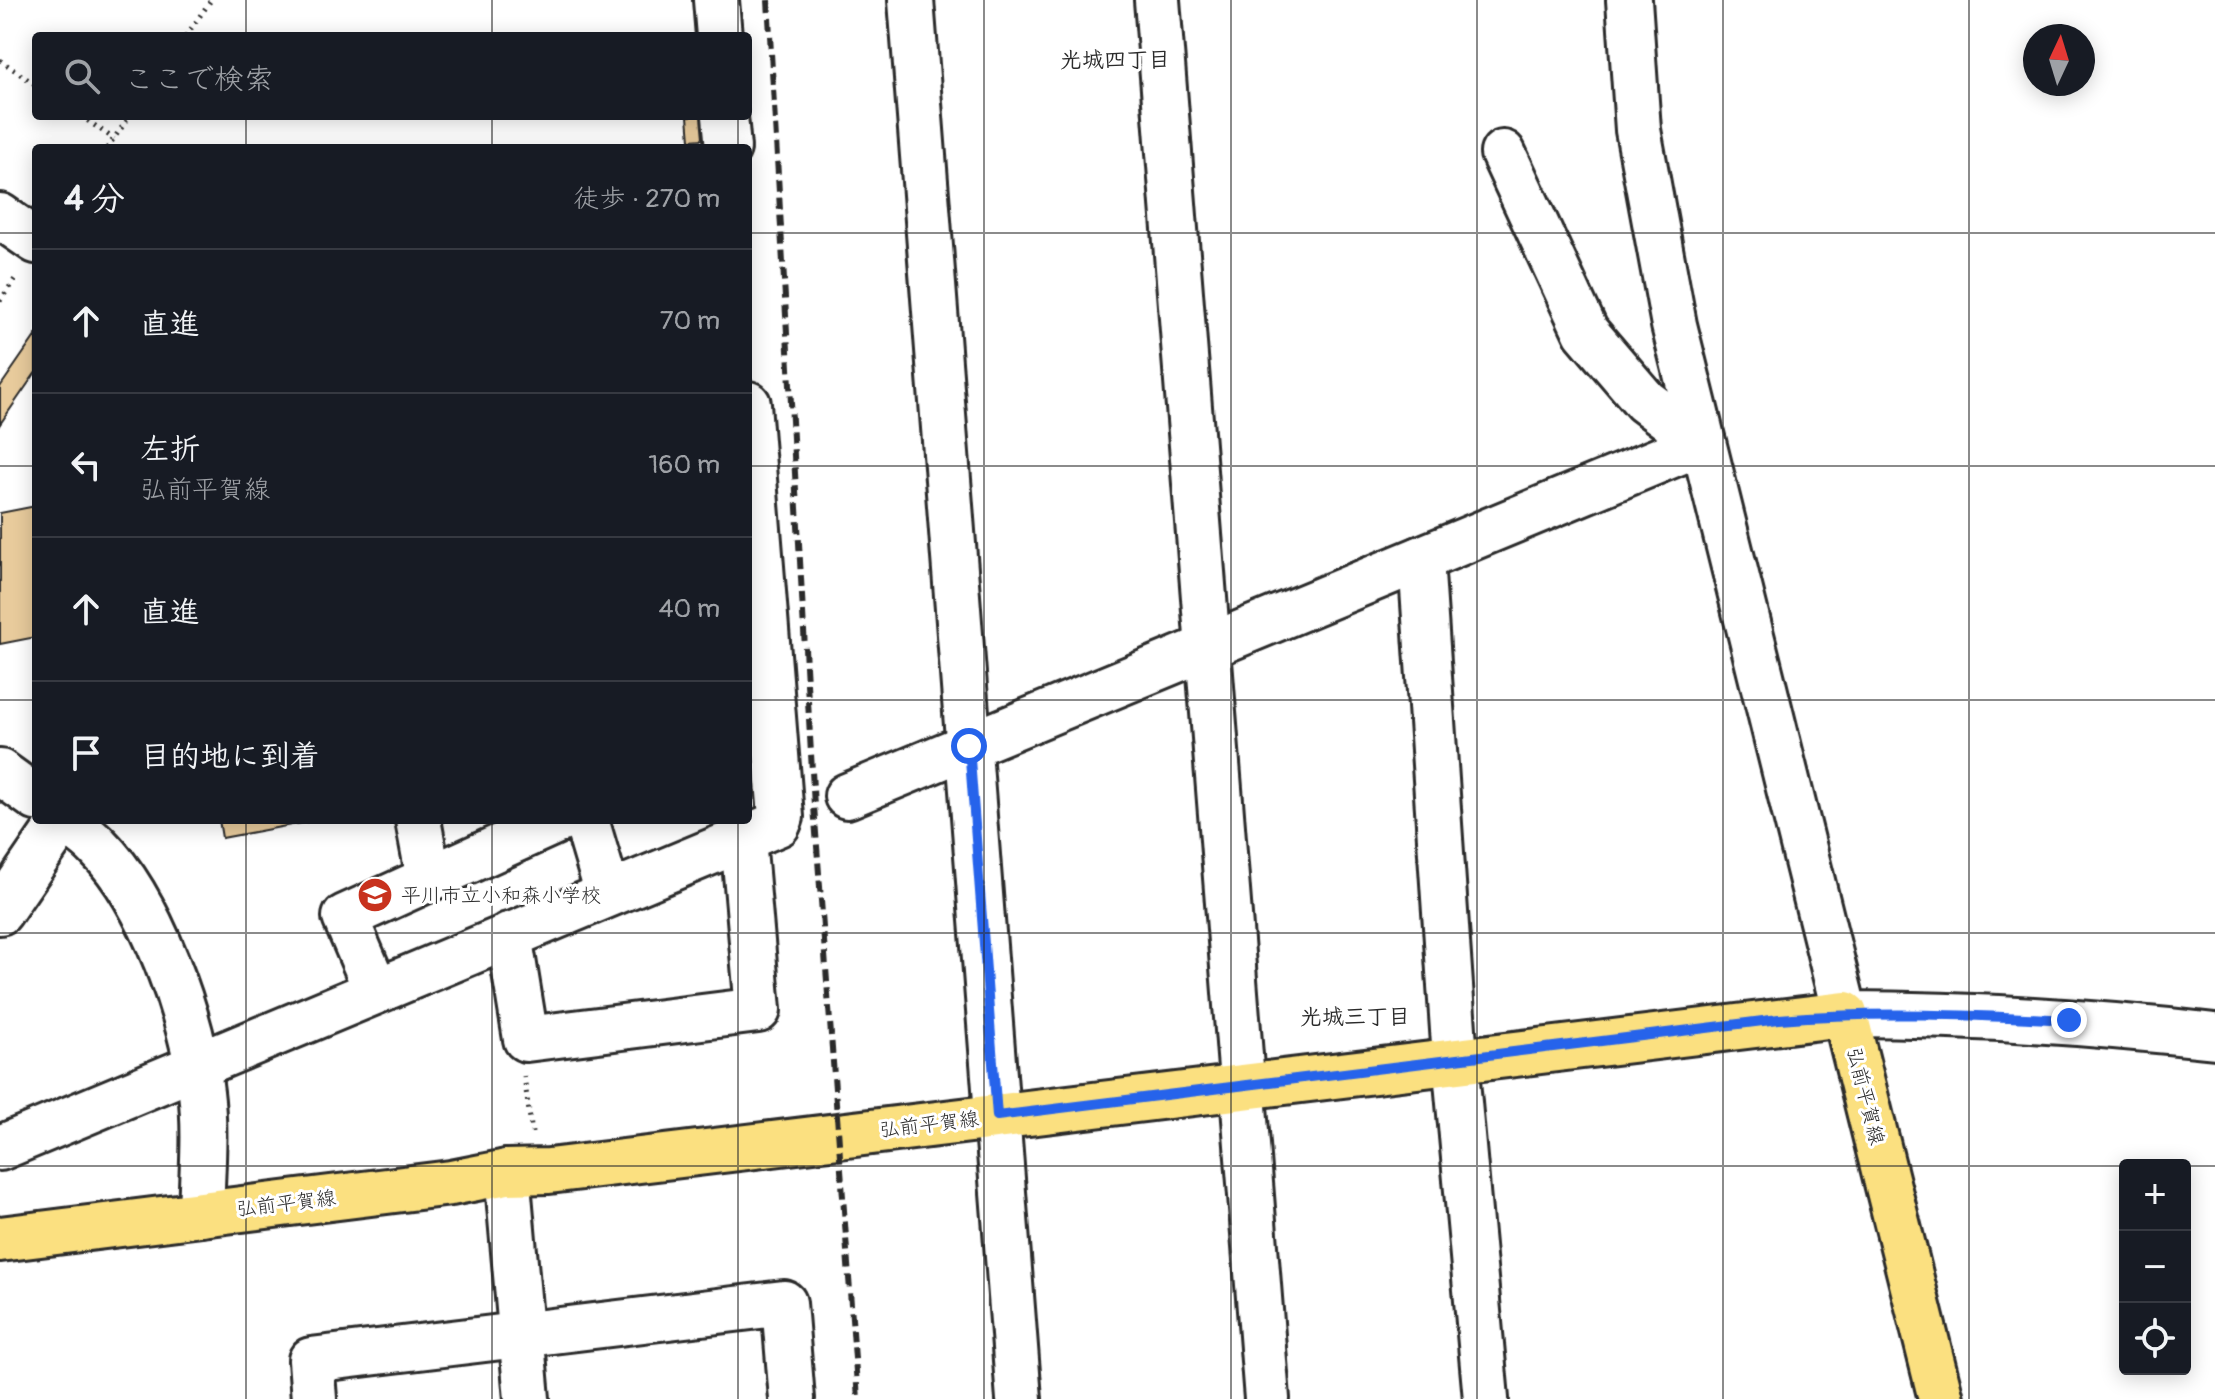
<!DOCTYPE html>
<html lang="ja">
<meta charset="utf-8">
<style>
body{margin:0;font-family:Pangolin,"Klee One",sans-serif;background:#20242c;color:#f1f3f6}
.controls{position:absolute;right:24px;bottom:24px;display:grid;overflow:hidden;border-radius:8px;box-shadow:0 4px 20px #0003}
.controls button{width:72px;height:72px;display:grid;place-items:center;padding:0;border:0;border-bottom:2px solid #363941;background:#171b24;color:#f1f3f6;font:40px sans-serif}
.compass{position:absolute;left:2023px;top:24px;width:72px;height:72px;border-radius:50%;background:#171b24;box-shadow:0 4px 20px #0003;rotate:4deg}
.stop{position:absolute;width:24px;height:24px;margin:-18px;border:6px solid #2563eb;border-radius:50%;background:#fff}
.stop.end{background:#2563eb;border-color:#fff;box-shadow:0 2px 8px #0008}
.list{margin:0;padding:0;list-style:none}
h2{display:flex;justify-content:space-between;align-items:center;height:104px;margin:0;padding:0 32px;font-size:34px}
h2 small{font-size:26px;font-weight:400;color:#9ea1a6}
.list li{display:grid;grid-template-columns:52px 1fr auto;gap:24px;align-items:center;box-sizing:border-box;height:144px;padding:0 32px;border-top:2px solid #363941}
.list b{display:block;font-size:30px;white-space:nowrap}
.list p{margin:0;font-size:26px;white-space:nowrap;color:#9ea1a6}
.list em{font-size:26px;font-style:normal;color:#9ea1a6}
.icon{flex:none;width:44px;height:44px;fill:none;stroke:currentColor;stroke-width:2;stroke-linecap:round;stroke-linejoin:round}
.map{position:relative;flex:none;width:2215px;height:1399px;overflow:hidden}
.search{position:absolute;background:#171b24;box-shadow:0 4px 20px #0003;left:32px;top:32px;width:720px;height:88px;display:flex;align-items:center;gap:20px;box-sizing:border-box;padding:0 28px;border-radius:8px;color:#9ea1a6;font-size:30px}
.panel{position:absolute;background:#171b24;box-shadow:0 4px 20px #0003;left:32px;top:144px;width:720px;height:680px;border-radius:8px}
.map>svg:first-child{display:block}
.building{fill:#e8cb9c;stroke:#2b2b2b;stroke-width:2}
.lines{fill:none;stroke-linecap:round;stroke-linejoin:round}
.minor-casing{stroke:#2b2b2b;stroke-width:50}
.major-casing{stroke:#2b2b2b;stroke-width:50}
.path{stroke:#2b2b2b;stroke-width:5;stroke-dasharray:2 6;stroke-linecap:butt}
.minor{stroke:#fff;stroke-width:44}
.major{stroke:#fbe080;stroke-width:44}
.rail{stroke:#2b2b2b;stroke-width:6;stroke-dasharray:12 6;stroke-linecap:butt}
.route{stroke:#2563eb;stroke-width:10}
.grid{fill:none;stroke:#2b2b2b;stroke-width:2;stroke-opacity:0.55}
.labels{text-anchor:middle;stroke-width:6;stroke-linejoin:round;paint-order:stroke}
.poi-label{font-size:20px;fill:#2b2b2b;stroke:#fff;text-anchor:start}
.street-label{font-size:20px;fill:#2b2b2b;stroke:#fff}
.neighbourhood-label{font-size:22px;font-weight:bold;fill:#2b2b2b;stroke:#fff}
</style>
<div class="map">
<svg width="2215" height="1399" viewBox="0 0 2215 1399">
<rect width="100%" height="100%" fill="#fff"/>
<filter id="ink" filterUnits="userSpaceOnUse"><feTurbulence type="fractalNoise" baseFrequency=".0125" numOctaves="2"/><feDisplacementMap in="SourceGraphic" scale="16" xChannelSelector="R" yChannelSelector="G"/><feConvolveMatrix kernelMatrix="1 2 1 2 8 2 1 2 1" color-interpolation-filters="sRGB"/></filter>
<g filter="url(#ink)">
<g class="building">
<path d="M688 116H703L704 139 690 140Z"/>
<path d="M36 335V372L0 424V387Z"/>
<path d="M36 506V637L0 644V513Z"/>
<path d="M219 820H318L222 838Z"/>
</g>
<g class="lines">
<defs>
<g id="minor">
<path d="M716 0 719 36"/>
<path d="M911 0 1019 1399"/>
<path d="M1157 0 1267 1399"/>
<path d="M1629 0 1638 130 1674 325 1845 1014C1970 1014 2091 1022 2215 1036"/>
<path d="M725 116 728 148"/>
<path d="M1503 153 1586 332 1645 401 1701 443"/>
<path d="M0 216 36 241"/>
<path d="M1421 559 1455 1059 1486 1399"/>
<path d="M0 772 36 798"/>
<path d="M847 796 1701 443"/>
<path d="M65 820C76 829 89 837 98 847 151 900 193 1018 201 1092 206 1132 202 1173 201 1214"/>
<path d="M418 820 429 879"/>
<path d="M586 820 608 894"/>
<path d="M0 912 63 820"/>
<path d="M509 935 526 1039 758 1010 743 839"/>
<path d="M376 990 345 917 559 820"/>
<path d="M0 1148 778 824 781 817 748 404"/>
<path d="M507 1172 527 1399"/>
<path d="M314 1399 311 1360 784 1303 792 1399"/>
</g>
<path id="major" d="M0 1239 451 1183 507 1172 549 1171 1845 1014 1941 1399"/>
</defs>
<use href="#minor" class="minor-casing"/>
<use href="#major" class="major-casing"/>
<g class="path">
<path d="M186 36 211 0"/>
<path d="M0 60 36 85"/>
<path d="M81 116 114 139"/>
<path d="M107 148 130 116"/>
<path d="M0 301 17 276"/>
<path d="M524 1076 532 1133"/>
</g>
<use href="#minor" class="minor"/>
<use href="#major" class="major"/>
<path class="rail" d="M768 0 814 806 858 1399"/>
</g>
</g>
<g class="lines" filter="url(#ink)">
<path class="route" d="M969 746 997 1116 1779 1019C1876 1011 1972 1015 2069 1020"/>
</g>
<path class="grid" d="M246 0V36M492 0V36M738 0V36M984 0V1399M1231 0V1399M1477 0V1399M1723 0V1399M1969 0V1399M246 116V148M492 116V148M738 116V148M0 233H36M748 233H2215M0 466H36M748 466H2215M0 700H36M748 700H2215M246 820V1399M492 820V1399M738 820V1399M0 933H2215M0 1166H2125M2185 1166H2215"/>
<defs>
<symbol id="school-disc" viewBox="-11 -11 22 22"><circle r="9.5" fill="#c8321e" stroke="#fff"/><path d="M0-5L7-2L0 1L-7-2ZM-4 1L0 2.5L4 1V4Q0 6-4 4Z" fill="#fff"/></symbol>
</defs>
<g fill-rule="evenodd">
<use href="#school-disc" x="355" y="875" width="40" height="40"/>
</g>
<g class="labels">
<g class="poi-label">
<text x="401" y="902">平川市立小和森小学校</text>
</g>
<g class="street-label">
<text transform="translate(1866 1096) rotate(76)" y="7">弘前平賀線</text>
<text transform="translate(929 1124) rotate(-7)" y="7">弘前平賀線</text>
<text transform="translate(286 1203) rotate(-7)" y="7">弘前平賀線</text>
</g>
<g class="neighbourhood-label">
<text x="1115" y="67">光城四丁目</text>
<text x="1355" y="1024">光城三丁目</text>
</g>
</g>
</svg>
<div class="controls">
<button>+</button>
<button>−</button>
<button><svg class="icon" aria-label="locate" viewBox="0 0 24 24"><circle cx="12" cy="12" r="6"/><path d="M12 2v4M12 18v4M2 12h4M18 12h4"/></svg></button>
</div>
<svg class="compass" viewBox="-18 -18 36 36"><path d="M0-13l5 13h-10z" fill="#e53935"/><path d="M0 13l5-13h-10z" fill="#9ea1a6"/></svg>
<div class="stop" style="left:969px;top:746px"></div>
<div class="stop end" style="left:2069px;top:1020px"></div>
<div class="search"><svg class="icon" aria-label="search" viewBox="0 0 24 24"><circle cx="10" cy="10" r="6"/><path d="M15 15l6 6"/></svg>ここで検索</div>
<section class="panel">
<h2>4 分<small>徒歩 · 270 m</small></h2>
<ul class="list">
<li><svg class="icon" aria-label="ahead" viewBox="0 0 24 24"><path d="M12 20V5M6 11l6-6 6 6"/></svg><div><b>直進</b></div><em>70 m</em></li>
<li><svg class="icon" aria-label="left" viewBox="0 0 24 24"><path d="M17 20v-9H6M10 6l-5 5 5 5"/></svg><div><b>左折</b><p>弘前平賀線</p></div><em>160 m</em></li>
<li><svg class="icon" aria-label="ahead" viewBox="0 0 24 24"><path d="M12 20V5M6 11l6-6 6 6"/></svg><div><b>直進</b></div><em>40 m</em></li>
<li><svg class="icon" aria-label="arrive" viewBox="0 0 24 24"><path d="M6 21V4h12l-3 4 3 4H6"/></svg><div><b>目的地に到着</b></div></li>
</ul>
</section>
</div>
